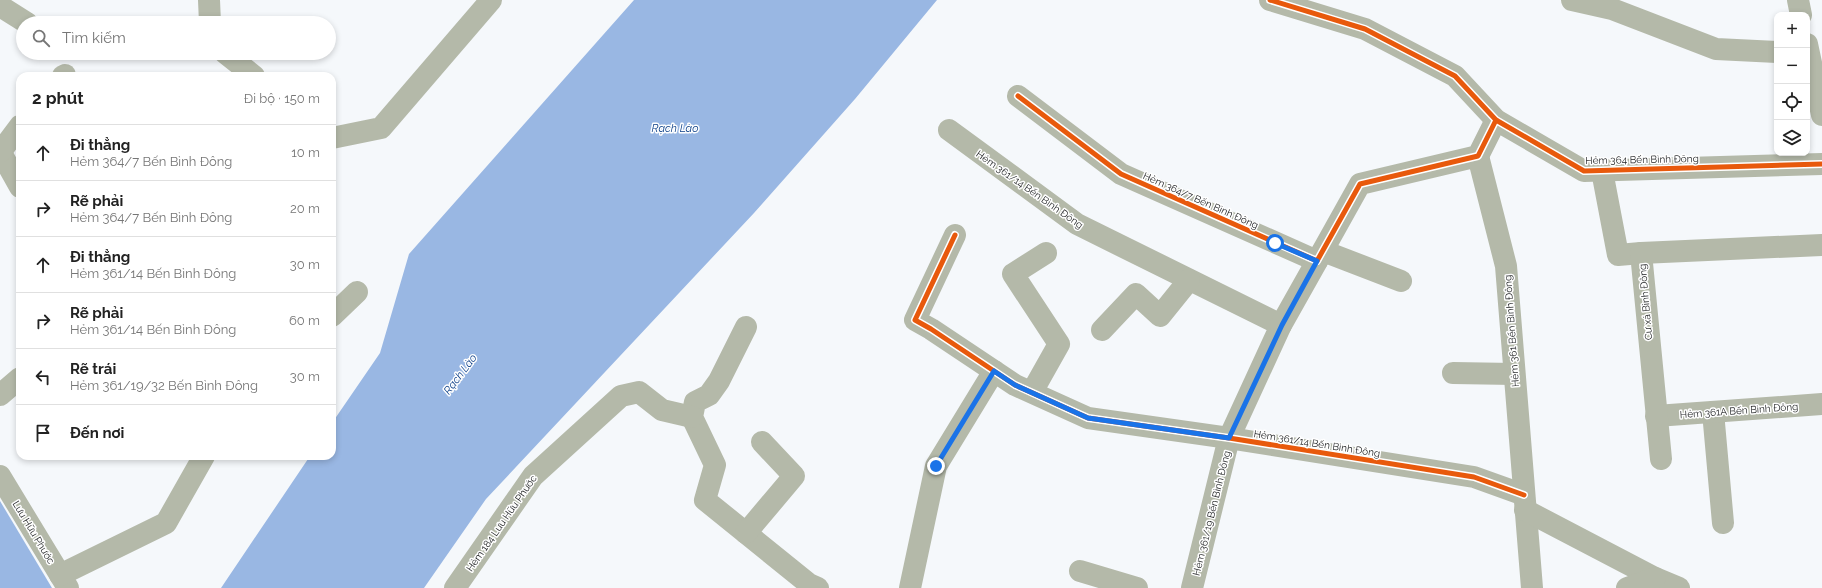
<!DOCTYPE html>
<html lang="vi">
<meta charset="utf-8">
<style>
body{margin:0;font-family:Raleway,sans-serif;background:#f2f2f2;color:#222}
.controls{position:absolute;right:12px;top:12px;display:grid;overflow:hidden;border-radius:8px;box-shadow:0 2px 6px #0003}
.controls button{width:36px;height:36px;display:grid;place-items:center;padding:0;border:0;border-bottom:1px solid #e0e0e0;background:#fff;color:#222;font:20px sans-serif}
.stop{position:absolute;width:12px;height:12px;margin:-9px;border:3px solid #1a73e8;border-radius:50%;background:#fff}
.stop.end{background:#1a73e8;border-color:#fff;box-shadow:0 1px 4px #0008}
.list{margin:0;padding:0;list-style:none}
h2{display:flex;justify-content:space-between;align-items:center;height:52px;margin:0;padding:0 16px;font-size:17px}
h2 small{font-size:13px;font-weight:400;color:#767676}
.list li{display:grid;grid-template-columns:26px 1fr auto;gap:12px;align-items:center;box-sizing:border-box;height:56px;padding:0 16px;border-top:1px solid #e0e0e0}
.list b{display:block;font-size:15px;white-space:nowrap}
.list p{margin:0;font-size:13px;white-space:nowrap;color:#767676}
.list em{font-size:13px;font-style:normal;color:#767676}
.icon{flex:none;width:22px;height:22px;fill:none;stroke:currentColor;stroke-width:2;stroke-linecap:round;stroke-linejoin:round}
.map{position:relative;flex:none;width:1822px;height:588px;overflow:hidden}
.search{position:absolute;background:#fff;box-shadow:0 2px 6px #0003;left:16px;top:16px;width:320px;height:44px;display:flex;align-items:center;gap:10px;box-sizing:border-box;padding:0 14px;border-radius:22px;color:#767676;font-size:15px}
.panel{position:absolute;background:#fff;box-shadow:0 2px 6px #0003;left:16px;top:72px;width:320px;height:388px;border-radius:12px}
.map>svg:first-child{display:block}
.water{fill:#99b7e3}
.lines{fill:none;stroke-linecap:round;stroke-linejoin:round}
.minor{stroke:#b4b9a9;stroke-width:22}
.cycleway-casing{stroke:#fff;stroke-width:8}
.cycleway{stroke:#e8590c;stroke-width:5}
.route{stroke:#1a73e8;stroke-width:5}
.labels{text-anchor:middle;stroke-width:3;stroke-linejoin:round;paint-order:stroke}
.street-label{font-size:10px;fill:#1d1f21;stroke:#fff}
.water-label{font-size:11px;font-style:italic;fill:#093d87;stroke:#fff}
</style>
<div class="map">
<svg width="1822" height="588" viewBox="0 0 1822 588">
<rect width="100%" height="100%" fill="#f5f8fb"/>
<g class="water">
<path d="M634 0H937L855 99 754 213 486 499 424 588H221L310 456H332V423L380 353 409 254Z"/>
<path d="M0 501 52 588H0Z"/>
</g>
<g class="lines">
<g class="minor">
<path d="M209 0 210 23"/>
<path d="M1270 0 1365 29 1455 76 1496 120 1584 171 1822 164"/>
<path d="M1572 0 1612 9 1716 49 1777 52"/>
<path d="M1798 0 1801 15"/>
<path d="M0 6 27 23"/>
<path d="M1807 44 1822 115"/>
<path d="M225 53 254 76"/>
<path d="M63 76 65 75"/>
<path d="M1018 96 1121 174 1317 261 1360 184 1478 156 1496 120"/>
<path d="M949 130 1077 224 1281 325 1229 438 1192 588"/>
<path d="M332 138 381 128 491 0"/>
<path d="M0 151 20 187"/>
<path d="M1 151 20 126"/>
<path d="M1478 156 1506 266 1532 588"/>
<path d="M1602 171 1618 255 1641 253"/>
<path d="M955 235 915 320 931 329 1015 385 1088 418 1229 438 1474 477 1524 495"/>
<path d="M1323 251 1401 281"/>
<path d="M332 316 357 292"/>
<path d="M1281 325 1317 261"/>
<path d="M746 327 719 381 709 395 695 402 692 417 715 465 705 500 809 584 818 588"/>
<path d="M1102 330 1136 294 1160 316 1189 280"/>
<path d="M1453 373 1514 374"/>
<path d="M1032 392 1059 344 1013 274 1046 253"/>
<path d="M0 395 20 378"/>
<path d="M1713 412 1723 523"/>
<path d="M1656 416 1822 404"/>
<path d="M1661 459 1641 253 1822 245"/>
<path d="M0 476 68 588"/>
<path d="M1525 510 1655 578 1679 588"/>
<path d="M746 533 794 476 762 442"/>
<path d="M1080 571 1137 588"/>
<path d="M60 575 166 523 204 456"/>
<path d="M455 588 533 476 621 396 639 392 662 410 692 417"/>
<path d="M910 588 936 466 994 371"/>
<path d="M1627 588 1655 578"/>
</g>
<defs>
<g id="cycleway">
<path d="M1270 0 1365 29 1455 76 1496 120 1584 171 1822 164"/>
<path d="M1018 96 1121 174 1317 261 1360 184 1478 156 1496 120"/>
<path d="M955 235 915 320 931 329 1015 385 1088 418 1229 438 1474 477 1524 495"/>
</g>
</defs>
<use href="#cycleway" class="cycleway-casing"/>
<use href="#cycleway" class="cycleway"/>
</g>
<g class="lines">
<path class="route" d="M936 466 994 371 1015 385 1088 418 1229 438 1282 325 1317 261 1275 243"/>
</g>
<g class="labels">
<g class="street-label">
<text transform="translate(1642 159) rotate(-1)" y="4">Hẻm 364 Bến Bình Đông</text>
<text transform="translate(1030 189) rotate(35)" y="4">Hẻm 361/14 Bến Bình Đông</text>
<text transform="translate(1201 200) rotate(24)" y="4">Hẻm 364/7 Bến Bình Đông</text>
<text transform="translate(1645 302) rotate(-95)" y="4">Cư xá Bình Đông</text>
<text transform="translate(1511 331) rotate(-94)" y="4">Hẻm 361 Bến Bình Đông</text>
<text transform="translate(1739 410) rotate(-4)" y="4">Hẻm 361A Bến Bình Đông</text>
<text transform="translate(1317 443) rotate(9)" y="4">Hẻm 361/14 Bến Bình Đông</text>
<text transform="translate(1211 513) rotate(-76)" y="4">Hẻm 361/19 Bến Bình Đông</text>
<text transform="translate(501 523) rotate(-55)" y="4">Hẻm 184 Lưu Hữu Phước</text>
<text transform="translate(34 532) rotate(59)" y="4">Lưu Hữu Phước</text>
</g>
<g class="water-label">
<text x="675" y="132">Rạch Lào</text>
<text transform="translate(460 374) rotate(-53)" y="4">Rạch Lào</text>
</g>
</g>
</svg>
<div class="controls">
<button>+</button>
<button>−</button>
<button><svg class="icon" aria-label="locate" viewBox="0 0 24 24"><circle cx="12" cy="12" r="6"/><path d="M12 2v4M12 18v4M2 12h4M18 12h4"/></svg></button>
<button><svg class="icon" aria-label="layers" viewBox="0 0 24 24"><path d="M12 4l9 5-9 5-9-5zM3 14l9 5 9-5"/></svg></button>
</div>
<div class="stop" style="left:1275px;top:243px"></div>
<div class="stop end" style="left:936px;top:466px"></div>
<div class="search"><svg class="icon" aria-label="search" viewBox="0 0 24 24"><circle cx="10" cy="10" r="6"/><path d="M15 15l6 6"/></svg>Tìm kiếm</div>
<section class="panel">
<h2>2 phút<small>Đi bộ · 150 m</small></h2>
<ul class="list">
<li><svg class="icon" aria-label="ahead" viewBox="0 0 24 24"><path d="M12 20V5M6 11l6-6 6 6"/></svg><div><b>Đi thẳng</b><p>Hẻm 364/7 Bến Bình Đông</p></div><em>10 m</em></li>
<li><svg class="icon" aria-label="right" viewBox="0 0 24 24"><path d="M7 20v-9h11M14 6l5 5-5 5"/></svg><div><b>Rẽ phải</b><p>Hẻm 364/7 Bến Bình Đông</p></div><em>20 m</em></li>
<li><svg class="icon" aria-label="ahead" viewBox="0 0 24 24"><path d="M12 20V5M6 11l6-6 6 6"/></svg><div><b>Đi thẳng</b><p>Hẻm 361/14 Bến Bình Đông</p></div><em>30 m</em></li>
<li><svg class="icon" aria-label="right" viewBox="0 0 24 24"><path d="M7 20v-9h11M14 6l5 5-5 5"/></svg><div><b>Rẽ phải</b><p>Hẻm 361/14 Bến Bình Đông</p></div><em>60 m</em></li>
<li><svg class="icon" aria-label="left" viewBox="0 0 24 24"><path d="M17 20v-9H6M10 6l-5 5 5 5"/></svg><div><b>Rẽ trái</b><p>Hẻm 361/19/32 Bến Bình Đông</p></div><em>30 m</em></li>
<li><svg class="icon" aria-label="arrive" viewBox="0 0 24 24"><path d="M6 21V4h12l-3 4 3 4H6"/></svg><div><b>Đến nơi</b></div></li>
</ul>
</section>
</div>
